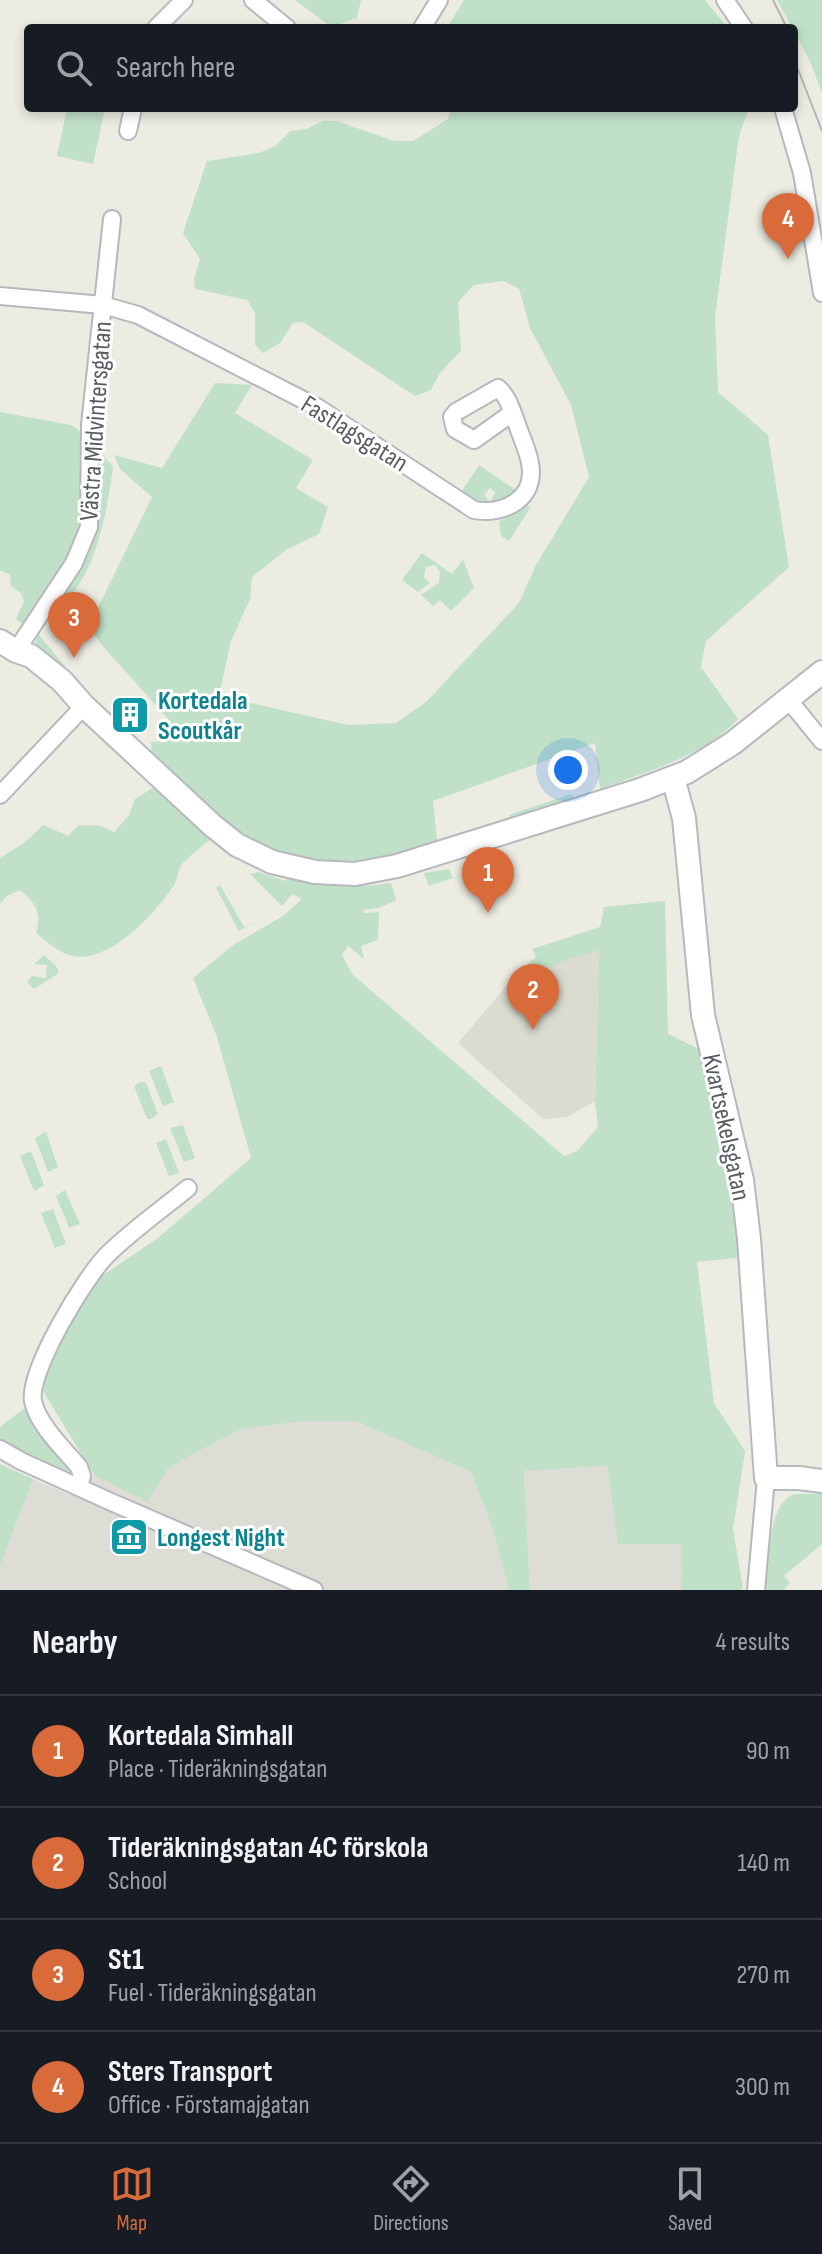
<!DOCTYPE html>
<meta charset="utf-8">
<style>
body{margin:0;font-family:"Sofia Sans Condensed",sans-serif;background:#242831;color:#f1f3f6}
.you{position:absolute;left:568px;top:770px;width:28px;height:28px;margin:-20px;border:6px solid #fff;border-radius:50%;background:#1a73e8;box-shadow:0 0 0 12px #1a73e833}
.badge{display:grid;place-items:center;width:52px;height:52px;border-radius:50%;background:#d96b3b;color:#fff;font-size:26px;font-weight:700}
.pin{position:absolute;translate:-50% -66px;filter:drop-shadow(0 2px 4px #0008)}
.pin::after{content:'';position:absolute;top:42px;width:28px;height:24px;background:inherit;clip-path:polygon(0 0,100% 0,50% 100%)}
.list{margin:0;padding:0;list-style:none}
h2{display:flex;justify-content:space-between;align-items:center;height:104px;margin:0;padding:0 32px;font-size:34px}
h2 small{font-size:26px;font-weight:400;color:#9ea1a6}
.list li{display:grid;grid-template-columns:52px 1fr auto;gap:24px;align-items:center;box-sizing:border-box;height:112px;padding:0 32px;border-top:2px solid #363941}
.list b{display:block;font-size:30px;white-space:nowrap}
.list p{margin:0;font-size:26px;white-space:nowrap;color:#9ea1a6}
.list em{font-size:26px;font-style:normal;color:#9ea1a6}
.icon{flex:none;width:44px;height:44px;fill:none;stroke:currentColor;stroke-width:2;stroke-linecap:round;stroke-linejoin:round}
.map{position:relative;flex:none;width:822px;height:1590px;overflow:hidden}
.search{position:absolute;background:#171b24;box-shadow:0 4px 12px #0003;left:24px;right:24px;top:24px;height:88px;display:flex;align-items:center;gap:20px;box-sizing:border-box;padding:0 28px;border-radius:8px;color:#9ea1a6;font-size:30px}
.sheet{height:552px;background:#171b24}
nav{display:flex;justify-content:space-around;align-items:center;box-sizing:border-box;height:112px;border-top:2px solid #363941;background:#171b24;font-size:22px;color:#9ea1a6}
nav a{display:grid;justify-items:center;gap:4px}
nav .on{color:#d96b3b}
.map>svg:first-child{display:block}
.industrial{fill:#ddddd6}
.education{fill:#dbdbd0}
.green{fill:#c0e1c8}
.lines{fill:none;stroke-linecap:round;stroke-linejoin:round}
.street-casing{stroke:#b7b8bd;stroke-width:20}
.secondary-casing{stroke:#b7b9bf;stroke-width:26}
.street{stroke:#fff;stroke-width:16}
.secondary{stroke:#fff;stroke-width:22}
.tram{stroke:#b4b5b5;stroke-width:2}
.labels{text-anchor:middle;stroke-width:6;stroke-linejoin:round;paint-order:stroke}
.street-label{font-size:26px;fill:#5a5c61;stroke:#fff}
.culture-label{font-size:26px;font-weight:bold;fill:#0d838f;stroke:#fff;text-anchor:start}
</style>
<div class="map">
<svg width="822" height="1590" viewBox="0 0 822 1590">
<rect width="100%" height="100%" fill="#ecece2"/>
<g class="industrial">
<path d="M306 1421H355L471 1472 492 1527 509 1590H0V1566L33 1479 70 1495 80 1494 94 1475 147 1501 167 1470 187 1457 242 1429Z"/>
<path d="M607 1466 618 1543 682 1544 681 1590H530L524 1471Z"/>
</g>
<path class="education" d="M599 949 595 1101 567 1117 543 1119 458 1043 514 977Z"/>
<g class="green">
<path d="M295 0H361L357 18 331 27Z"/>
<path d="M464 0H705L728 28H447Z"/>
<path d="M777 0H822V94C812 59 793 31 777 0Z"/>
<path d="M67 108H105L93 164 57 156Z"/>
<path d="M451 108H749L739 136 715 317 718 392 768 435 789 567 706 641 701 667 738 719C702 757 649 771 600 789L595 743 433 801 437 840 368 864 366 886 391 883 396 900 379 908 363 910 364 913 379 912 378 940 361 946 364 959 348 946 342 955 353 975 564 1156 577 1151 598 1127 595 1101 599 950 514 977 536 957 532 949 600 927 604 907 665 901 668 1034 699 1049 744 1257 697 1262 714 1403 745 1451 733 1529 743 1589 739 1590H681L682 1544H618L607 1466 524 1471 530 1590H509L492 1527 471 1472 355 1421H306L242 1429 187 1457 167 1470 147 1502 94 1475 43 1391 47 1369 62 1329 96 1280 158 1238 251 1158 217 1037 193 978 233 945 283 916 302 899 292 894 282 906 250 874 258 872 286 881 293 860 248 841 225 826C212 839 196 850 183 863 178 868 178 878 174 885 157 912 109 964 73 956 59 953 47 942 36 933 42 912 36 904 20 890L7 896 0 904V858L24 843 43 825 68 836 79 825 101 826 114 832 129 815 135 799 170 777 152 757 151 742 162 741 171 722 100 643 89 626 152 497 120 469 114 455 162 468 215 383 252 385 235 413 313 460 296 488 328 507 319 534 286 550 252 577 250 599 231 641 219 696 348 725 396 723 426 702 519 603 536 565 589 477 571 405 530 328 519 289 503 281 474 285 458 302 461 351 440 373 431 390 415 396 303 322 293 323 280 343 263 353 255 345V313L247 300 195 289 194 279 200 259 183 233 207 161 259 153 275 146 290 131 306 129 323 121H337L394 141H413L448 119Z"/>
<path d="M0 412 71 425 81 432 80 514 76 540 64 561 65 563 24 625 16 619 24 601 21 593 11 586 10 575 0 570Z"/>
<path d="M98 449 113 467C108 505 96 577 64 601L62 598C96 546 107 512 98 449Z"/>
<path d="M479 465 517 491 508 499 490 504 495 492 490 488 484 495 488 499 485 504 460 494Z"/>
<path d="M524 504 530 508 509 541 501 536 499 522Z"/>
<path d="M422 553 452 574 463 560 474 588 451 611 440 600 433 606 421 595 439 583 440 572 435 565 426 567 424 577 430 583 418 592 402 580Z"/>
<path d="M38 634 65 666 64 673 37 649 35 644Z"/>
<path d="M571 794 575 799 511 820 509 815Z"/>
<path d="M449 869 453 878 429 886 424 873Z"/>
<path d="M220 885 244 927 255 922 239 931 216 888Z"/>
<path d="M44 955 56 966 59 973 34 989 27 982 32 976 46 978 47 965 34 964Z"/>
<path d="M161 1066 174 1102 163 1106 149 1071Z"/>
<path d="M141 1082 146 1083 158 1114 151 1119H147L134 1086Z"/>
<path d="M183 1125 195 1158 184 1162 170 1128Z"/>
<path d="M46 1132 58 1167 48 1172 35 1138Z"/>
<path d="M166 1139 179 1173 169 1176 156 1143Z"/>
<path d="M29 1152 32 1153 44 1186 34 1191 20 1156Z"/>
<path d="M65 1190 80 1224 69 1228 56 1196Z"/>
<path d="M53 1209 66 1244 55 1248 41 1213Z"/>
<path d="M27 1403 72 1469 71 1478 0 1444V1427L26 1407Z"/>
<path d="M0 1464 33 1479 0 1566Z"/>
<path d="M794 1494H822V1544L784 1576 790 1583 784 1590H766C768 1565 768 1502 794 1494Z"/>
</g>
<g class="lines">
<defs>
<g id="street">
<path d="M253 0 287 28"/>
<path d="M725 0 744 28"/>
<path d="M156 28 184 0"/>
<path d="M422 28 439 0"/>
<path d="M783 108 802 173 822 293"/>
<path d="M128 131 133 108"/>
<path d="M0 296 103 305 138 315 317 407 474 510C504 515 537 499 530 463 528 451 522 439 518 427 513 414 509 397 498 388L456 412 452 417 455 429 474 440 512 413"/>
<path d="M16 651 74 563 89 527 90 425 112 219"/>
<path d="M787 698 822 741"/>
<path d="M0 795 84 706"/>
<path d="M0 1449 21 1461 109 1501 314 1590"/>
<path d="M79 1486 82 1476 79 1467C64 1449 38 1425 33 1401 28 1371 85 1277 107 1255 131 1231 161 1210 188 1188"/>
<path d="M756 1590 766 1478"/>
</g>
<g id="secondary">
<path d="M0 641 16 651 31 656 62 681 84 706 212 825 237 845 272 862 315 872 355 874 397 866 640 790 687 772 733 743 822 672"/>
<path d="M673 778 684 818 703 1015 742 1180 749 1239 766 1478H799L822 1481"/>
</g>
</defs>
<use href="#street" class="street-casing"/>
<use href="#secondary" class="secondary-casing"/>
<use href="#street" class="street"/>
<use href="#secondary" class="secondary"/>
<g class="tram">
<path d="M773 0 787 28"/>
<path d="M794 59 822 131"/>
</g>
</g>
<defs>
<symbol id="building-square" viewBox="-11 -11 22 22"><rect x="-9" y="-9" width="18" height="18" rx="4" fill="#0f9aa8" stroke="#fff"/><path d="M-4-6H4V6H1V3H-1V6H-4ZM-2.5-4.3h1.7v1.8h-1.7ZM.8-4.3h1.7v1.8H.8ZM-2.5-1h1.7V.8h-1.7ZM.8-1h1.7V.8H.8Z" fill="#fff"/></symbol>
<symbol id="museum-square" viewBox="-11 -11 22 22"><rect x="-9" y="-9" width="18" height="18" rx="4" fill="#0f9aa8" stroke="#fff"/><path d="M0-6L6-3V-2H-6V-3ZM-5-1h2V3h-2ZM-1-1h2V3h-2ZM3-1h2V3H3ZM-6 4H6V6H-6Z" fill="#fff"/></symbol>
</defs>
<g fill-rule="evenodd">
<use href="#building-square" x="108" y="693" width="44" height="44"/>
<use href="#museum-square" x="107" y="1515" width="44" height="44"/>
</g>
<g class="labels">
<g class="street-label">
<text transform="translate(95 421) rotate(-86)" y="9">Västra Midvintersgatan</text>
<text transform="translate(355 433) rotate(32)" y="9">Fastlagsgatan</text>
<text transform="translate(727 1127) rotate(78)" y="9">Kvartsekelsgatan</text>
</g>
<g class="culture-label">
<text x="158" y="709">Kortedala<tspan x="158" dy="30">Scoutkår</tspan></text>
<text x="157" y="1546">Longest Night</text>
</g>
</g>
</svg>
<div class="you"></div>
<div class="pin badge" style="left:488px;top:913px">1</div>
<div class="pin badge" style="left:533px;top:1030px">2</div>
<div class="pin badge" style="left:74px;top:658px">3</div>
<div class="pin badge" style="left:788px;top:259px">4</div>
<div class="search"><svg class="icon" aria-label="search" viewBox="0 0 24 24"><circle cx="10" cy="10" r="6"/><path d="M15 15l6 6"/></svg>Search here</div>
</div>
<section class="sheet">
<h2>Nearby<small>4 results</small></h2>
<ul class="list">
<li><span class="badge">1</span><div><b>Kortedala Simhall</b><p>Place · Tideräkningsgatan</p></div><em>90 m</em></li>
<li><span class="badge">2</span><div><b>Tideräkningsgatan 4C förskola</b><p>School</p></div><em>140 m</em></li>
<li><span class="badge">3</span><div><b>St1</b><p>Fuel · Tideräkningsgatan</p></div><em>270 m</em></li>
<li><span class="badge">4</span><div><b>Sters Transport</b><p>Office · Förstamajgatan</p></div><em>300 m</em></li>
</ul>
</section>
<nav>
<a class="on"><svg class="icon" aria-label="map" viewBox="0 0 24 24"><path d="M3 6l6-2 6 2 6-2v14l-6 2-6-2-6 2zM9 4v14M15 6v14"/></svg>Map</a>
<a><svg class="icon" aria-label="directions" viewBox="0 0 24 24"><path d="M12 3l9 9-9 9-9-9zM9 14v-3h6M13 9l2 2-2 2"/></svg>Directions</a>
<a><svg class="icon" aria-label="saved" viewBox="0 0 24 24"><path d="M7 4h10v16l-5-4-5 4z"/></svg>Saved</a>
</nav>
